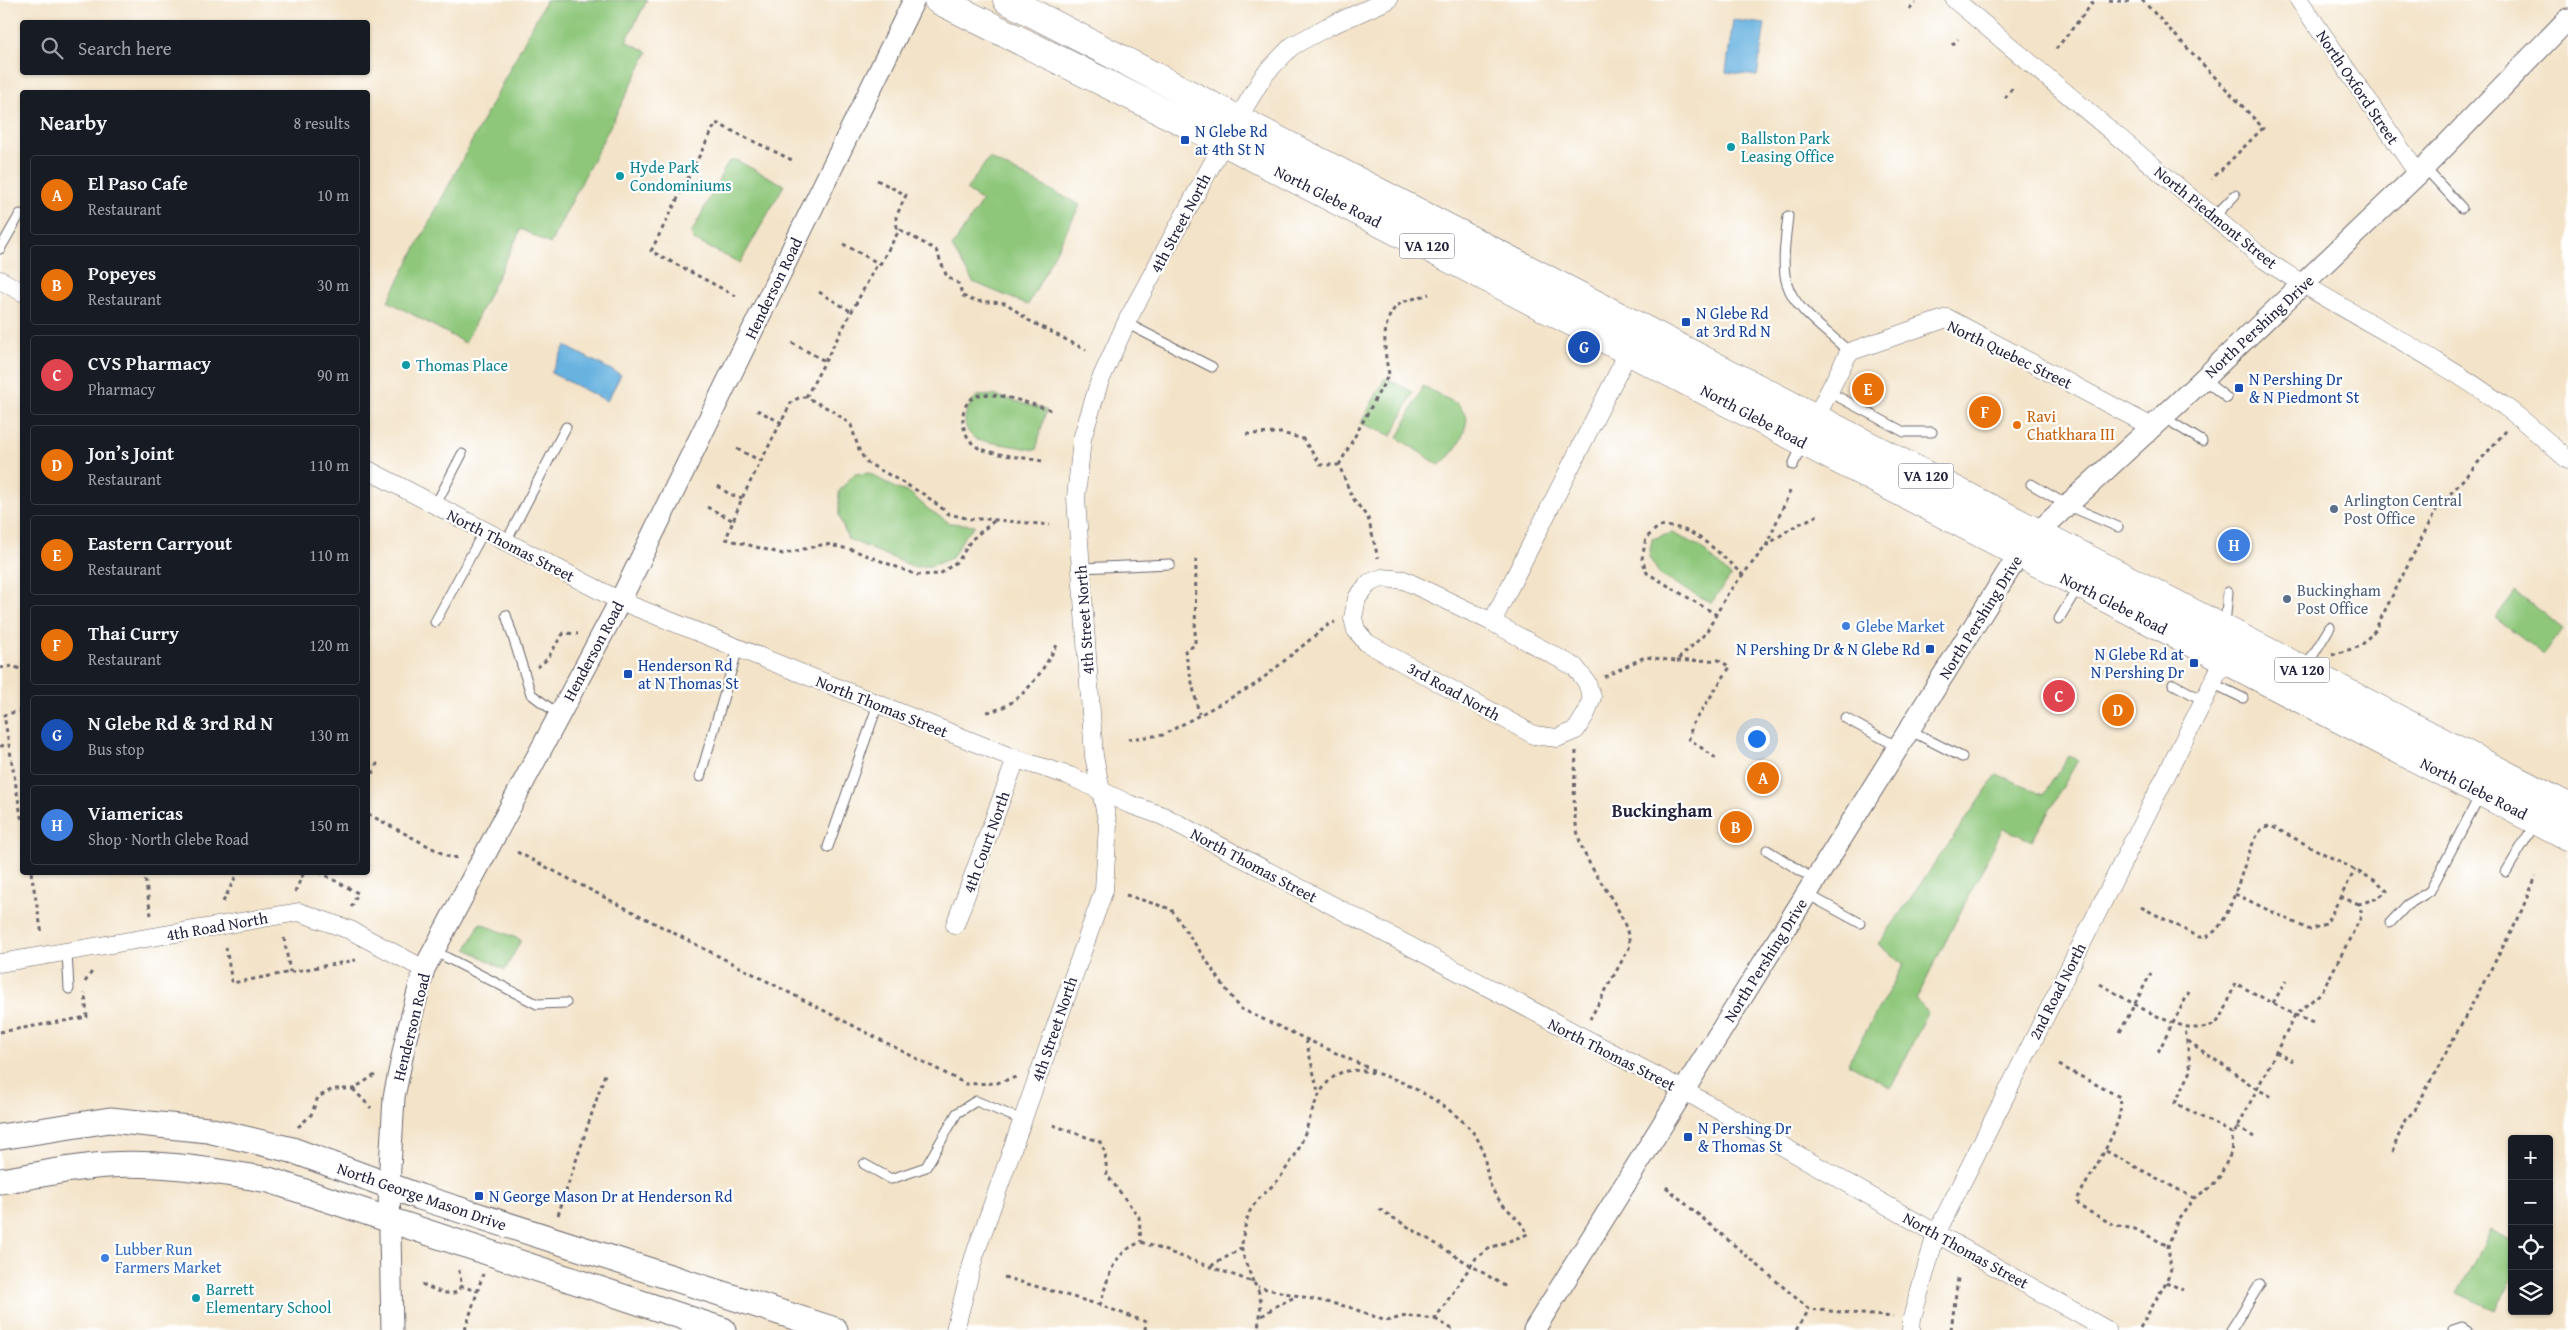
<!DOCTYPE html>
<meta charset="utf-8">
<style>
body{margin:0;font-family:"Gentium Book Plus",serif;background:#242831;color:#f1f3f6}
.controls{position:absolute;right:15px;bottom:15px;display:grid;overflow:hidden;border-radius:5px;box-shadow:0 1px 4px #0004}
.controls button{width:45px;height:45px;display:grid;place-items:center;padding:0;border:0;border-bottom:1px solid #363941;background:#171b24;color:#f1f3f6;font:25px sans-serif}
.you{position:absolute;left:1756px;top:738px;width:18px;height:18px;margin:-12px;border:4px solid #fff;border-radius:50%;background:#1a73e8;box-shadow:0 0 0 8px #1a73e833}
.badge{display:grid;place-items:center;width:32px;height:32px;border-radius:50%;background:#1f6fb2;color:#fff;font-size:16px;font-weight:700}
.pin{position:absolute;translate:-50% -50%;border:2px solid #fff;box-shadow:0 1px 5px #0006}
.list{margin:0;padding:0;list-style:none}
h2{display:flex;justify-content:space-between;align-items:center;height:65px;margin:0;padding:0 20px;font-size:21px}
h2 small{font-size:16px;font-weight:400;color:#9ea1a6}
.list li{display:grid;grid-template-columns:32px 1fr auto;gap:15px;align-items:center;box-sizing:border-box;height:80px;margin:0 10px 10px;padding:0 10px;border:1px solid #363941;border-radius:5px}
.list b{display:block;font-size:19px;white-space:nowrap}
.list p{margin:0;font-size:16px;white-space:nowrap;color:#9ea1a6}
.list em{font-size:16px;font-style:normal;color:#9ea1a6}
.icon{flex:none;width:28px;height:28px;fill:none;stroke:currentColor;stroke-width:2;stroke-linecap:round;stroke-linejoin:round}
.map{position:relative;flex:none;width:2568px;height:1330px;overflow:hidden}
.search{position:absolute;background:#171b24;box-shadow:0 1px 4px #0004;left:20px;top:20px;width:350px;height:55px;display:flex;align-items:center;gap:12px;box-sizing:border-box;padding:0 18px;border-radius:5px;color:#9ea1a6;font-size:19px}
.panel{position:absolute;background:#171b24;box-shadow:0 1px 4px #0004;left:20px;top:90px;width:350px;height:785px;border-radius:5px}
.map>svg:first-child{display:block}
.green{fill:#8ec77a;stroke:#58745a}
.water{fill:#68b2e0;stroke:#456a8e}
.lines{fill:none;stroke-linecap:round;stroke-linejoin:round}
.service-casing{stroke:#6b666c;stroke-width:11}
.minor-casing{stroke:#6b666c;stroke-width:19}
.tertiary-casing{stroke:#6b666c;stroke-width:23}
.secondary-casing{stroke:#6b666c;stroke-width:27}
.primary-casing{stroke:#6b666c;stroke-width:29}
.path{stroke:#6b666c;stroke-width:3;stroke-dasharray:4 4;stroke-linecap:butt}
.service{stroke:#fff;stroke-width:9}
.minor{stroke:#fff;stroke-width:18}
.tertiary{stroke:#fff;stroke-width:21}
.secondary{stroke:#fff;stroke-width:25}
.primary{stroke:#fff;stroke-width:28}
.transit-dot{fill:#1a4fb4;stroke:#fff;stroke-width:2}
.culture-dot{fill:#0f9aa8;stroke:#fff;stroke-width:2}
.food-dot{fill:#e8710a;stroke:#fff;stroke-width:2}
.service-dot{fill:#5c6f8a;stroke:#fff;stroke-width:2}
.shop-dot{fill:#3f7fe0;stroke:#fff;stroke-width:2}
.labels{text-anchor:middle;stroke-width:4.5;stroke-linejoin:round;paint-order:stroke}
.shield{fill:#fff;stroke:#646476;stroke-width:1}
.shield-label{font-size:15px;font-weight:bold;fill:#22223b}
.street-label{font-size:16px;fill:#22223b;stroke:#fff}
.transit-label{font-size:16px;fill:#164399;stroke:#fff;text-anchor:start}
.culture-label{font-size:16px;fill:#0d838f;stroke:#fff;text-anchor:start}
.food-label{font-size:16px;fill:#c56008;stroke:#fff;text-anchor:start}
.service-label{font-size:16px;fill:#4e5e75;stroke:#fff;text-anchor:start}
.shop-label{font-size:16px;fill:#366cbe;stroke:#fff;text-anchor:start}
.neighbourhood-label{font-size:18px;font-weight:bold;fill:#22223b;stroke:#fff}
</style>
<div class="map">
<svg width="2568" height="1330" viewBox="0 0 2568 1330">
<rect width="100%" height="100%" fill="#fff"/>
<filter id="ink" filterUnits="userSpaceOnUse"><feTurbulence type="fractalNoise" baseFrequency=".02" numOctaves="2"/><feDisplacementMap in="SourceGraphic" scale="10" xChannelSelector="R" yChannelSelector="G"/><feConvolveMatrix kernelMatrix="1 2 1 2 8 2 1 2 1" color-interpolation-filters="sRGB"/></filter>
<filter id="wash" filterUnits="userSpaceOnUse"><feTurbulence type="fractalNoise" baseFrequency=".0096" numOctaves="4" result="noise"/><feDisplacementMap in="SourceGraphic" scale="20" xChannelSelector="R" yChannelSelector="G"/><feGaussianBlur stdDeviation="1.12" result="paint"/><feColorMatrix in="noise" values="0 0 0 0 0 0 0 0 0 0 0 0 0 0 0 0 0 1.4 0 .05"/><feComposite in="paint" operator="in"/></filter>
<g filter="url(#wash)">
<rect width="100%" height="100%" fill="#f3e3c8"/>
<g class="green">
<path d="M546 0H647L626 41 648 52 550 244 521 229 465 343 388 301Z"/>
<path d="M989 158 1080 205 1028 305 973 282 952 247 982 201 966 190Z"/>
<path d="M736 160 784 185 740 263 694 240 691 234 728 162Z"/>
<path d="M1385 378 1413 392 1392 436 1361 423Z"/>
<path d="M1423 386 1459 405 1467 418C1464 439 1456 452 1439 465L1398 438Z"/>
<path d="M993 395 1046 410 1036 450 977 440C959 428 963 410 977 396Z"/>
<path d="M869 473 897 489 910 493 928 509 950 523 975 525 964 537 952 558 931 566 914 567 848 539 839 516V491L854 474Z"/>
<path d="M1672 533 1699 546 1731 576 1711 603 1660 575 1649 557 1652 539Z"/>
<path d="M2515 592 2563 629 2544 655 2495 618Z"/>
<path d="M2069 756 2078 760 2032 841 2003 828 1916 1000 1928 1012 1891 1088 1848 1063 1904 964 1878 945 1997 774 2043 795Z"/>
<path d="M480 923 521 940 505 970 467 949Z"/>
<path d="M2490 1231 2512 1242V1278L2495 1310 2457 1293Z"/>
</g>
<g class="water">
<path d="M1733 20 1765 24 1757 76 1726 72Z"/>
<path d="M565 346 621 375 607 401 551 373Z"/>
</g>
</g>
<g filter="url(#ink)">
<g class="lines">
<defs>
<g id="service">
<path d="M2425 168 2462 208"/>
<path d="M1788 216C1786 235 1781 266 1787 284 1796 312 1829 332 1849 352"/>
<path d="M2214 217 2235 195"/>
<path d="M0 249 20 214"/>
<path d="M1126 323 1212 367"/>
<path d="M2203 379 2227 398"/>
<path d="M1829 392 1904 432H1932"/>
<path d="M2163 417 2202 441"/>
<path d="M1793 465 1802 445"/>
<path d="M2031 484 2067 505 2118 527"/>
<path d="M435 506 462 454"/>
<path d="M506 542 566 427"/>
<path d="M1081 568 1170 564"/>
<path d="M506 615 531 694 559 715"/>
<path d="M2059 619 2078 587"/>
<path d="M435 622 484 531"/>
<path d="M2225 625 2228 592"/>
<path d="M2306 667 2330 627"/>
<path d="M2212 683 2243 698"/>
<path d="M2173 684 2203 700"/>
<path d="M1845 718 1898 747"/>
<path d="M1909 730 1962 757"/>
<path d="M700 777 738 648"/>
<path d="M828 847 878 704"/>
<path d="M1767 850 1815 880"/>
<path d="M2506 872 2536 822"/>
<path d="M1807 894 1860 923"/>
<path d="M2390 923 2407 905 2430 891 2480 795"/>
<path d="M434 951 537 1004 566 1003"/>
<path d="M67 952 69 989"/>
<path d="M864 1164 891 1179 926 1167 957 1113 976 1101 1022 1120"/>
<path d="M2231 1330 2260 1284"/>
<path d="M2453 1330 2462 1327 2467 1330"/>
</g>
<g id="minor">
<path d="M1955 0 2265 260C2343 312 2429 351 2504 406 2527 422 2547 442 2568 460"/>
<path d="M2299 0 2418 174"/>
<path d="M0 280 22 292"/>
<path d="M1815 419 1849 352 1947 318 2152 427"/>
<path d="M368 470 620 601 1016 759 1070 776 1129 804 1163 816 1683 1090 2107 1330"/>
<path d="M1492 622 1404 580 1382 578 1369 583 1357 598 1353 618 1356 630 1367 643 1534 735 1557 738 1576 730 1586 714 1592 697 1586 681 1575 667 1492 622 1629 351"/>
<path d="M955 925 1016 759"/>
<path d="M0 963 299 912 350 930 424 969"/>
<path d="M955 1330 974 1257 1104 890 1108 825 1094 756 1076 498 1082 439 1099 383 1128 319 1224 142 1264 75 1292 46 1327 27 1388 0"/>
<path d="M1911 1330 1912 1318 1936 1234 2224 660"/>
</g>
<g id="tertiary">
<path d="M392 1330 389 1185 394 1097 406 1038 424 969 620 601 914 0"/>
<path d="M1534 1330 2019 554 2036 534 2178 403 2418 174 2568 19"/>
</g>
<g id="secondary">
<path d="M0 1137 110 1120 208 1130 292 1150 420 1197 835 1330"/>
<path d="M0 1181C29 1177 58 1170 87 1167 146 1159 210 1170 269 1180L723 1330"/>
</g>
<g id="primary">
<path d="M938 0 1224 142 2568 837"/>
<path d="M1007 0 2568 807"/>
</g>
</defs>
<use href="#service" class="service-casing"/>
<use href="#minor" class="minor-casing"/>
<use href="#tertiary" class="tertiary-casing"/>
<use href="#secondary" class="secondary-casing"/>
<use href="#primary" class="primary-casing"/>
<g class="path">
<path d="M2109 0 2127 2 2130 0"/>
<path d="M2142 0 2263 128 2212 179"/>
<path d="M1909 9 1915 3"/>
<path d="M1952 45 1958 39"/>
<path d="M2056 49 2095 0"/>
<path d="M2005 98 2014 86"/>
<path d="M877 180 906 195 896 217 897 228 936 250 947 277 958 283 963 296 974 301 1006 303 1028 320 1086 350"/>
<path d="M843 244 880 264"/>
<path d="M819 292 852 312"/>
<path d="M736 296 651 251 716 123 794 161"/>
<path d="M792 343 825 361"/>
<path d="M806 397 875 268 880 264 900 229"/>
<path d="M757 410 782 423"/>
<path d="M1246 434 1282 433 1303 439 1321 465H1339L1352 497 1368 518 1378 558"/>
<path d="M737 449 761 461"/>
<path d="M1042 461C1023 457 1000 456 981 449 960 441 954 401 980 395 999 392 1033 405 1052 410"/>
<path d="M1339 465 1389 374C1384 353 1379 314 1403 302 1411 299 1421 297 1429 294"/>
<path d="M718 486 729 494 742 498"/>
<path d="M707 507 732 520"/>
<path d="M994 521 971 540 959 560 940 574 917 575 853 550 825 544 783 554 726 539 742 498 792 401 801 397H806L833 411 851 425 859 450 866 462 925 495 949 514 970 519H986L1050 525"/>
<path d="M1766 546 1791 489"/>
<path d="M1196 559 1195 645 1185 651 1199 714"/>
<path d="M1717 615 1647 573 1642 559 1646 538 1658 527C1693 522 1719 554 1743 575"/>
<path d="M2332 655 2361 646 2375 630 2436 510 2506 431"/>
<path d="M1677 661 1719 660 1730 667 1692 725 1689 739 1717 759"/>
<path d="M537 667C551 660 554 644 564 633L578 634"/>
<path d="M0 668 13 666 22 670"/>
<path d="M1604 677 1645 657 1676 661 1706 633 1728 593 1766 546 1791 528 1820 514"/>
<path d="M22 710 4 715 22 822"/>
<path d="M987 712C1022 706 1041 673 1057 645"/>
<path d="M1128 739 1163 735 1256 684 1328 625 1335 622"/>
<path d="M0 746 9 745"/>
<path d="M1576 751C1575 784 1570 819 1583 850 1597 883 1626 909 1630 946L1590 1019"/>
<path d="M368 766 377 764 368 782"/>
<path d="M368 814 451 858 458 857"/>
<path d="M517 852 966 1084 997 1083 1016 1077"/>
<path d="M31 872 42 934"/>
<path d="M144 872 151 915"/>
<path d="M319 872 358 893 351 908"/>
<path d="M295 892 304 872"/>
<path d="M2235 894 2310 930 2326 924 2355 870"/>
<path d="M1126 895 1171 909 1239 1008 1377 1072"/>
<path d="M2340 897 2359 904"/>
<path d="M223 902 238 872"/>
<path d="M2141 907 2199 937C2234 941 2241 846 2264 827L2271 826 2378 882 2387 891 2378 898 2359 904 2362 915 2322 992 2295 1015 2313 1023"/>
<path d="M284 938 290 972"/>
<path d="M226 947 232 983 356 960"/>
<path d="M85 982 93 970"/>
<path d="M2100 984C2124 997 2192 1045 2217 1022 2226 1013 2230 995 2235 983L2295 1015 2234 1134 2175 1103 2191 1071 2185 1028"/>
<path d="M2273 1003 2286 981"/>
<path d="M0 1032 87 1017 85 993"/>
<path d="M2120 1032 2151 973"/>
<path d="M1306 1040 1319 1096"/>
<path d="M2188 1041 2257 1089 2274 1098"/>
<path d="M2158 1052 2189 992"/>
<path d="M2276 1052 2293 1061"/>
<path d="M2059 1065 2120 1097C2126 1125 2090 1173 2077 1200L2079 1206 2114 1225 2135 1229 2168 1246"/>
<path d="M353 1089 371 1108"/>
<path d="M1053 1125 1100 1142 1105 1152 1107 1175 1139 1217 1141 1242"/>
<path d="M298 1127 311 1115 318 1097 333 1089H353L375 1075"/>
<path d="M2237 1127 2254 1137"/>
<path d="M2106 1151 2194 1198"/>
<path d="M2392 1152 2405 1120 2415 1110 2518 919 2536 876"/>
<path d="M1666 1187 1809 1309 1893 1317"/>
<path d="M1379 1209 1508 1288"/>
<path d="M558 1215 606 1071"/>
<path d="M1211 1266 1242 1248"/>
<path d="M1004 1277 1100 1305"/>
<path d="M1253 1282C1250 1272 1244 1261 1242 1250 1241 1241 1246 1221 1249 1213 1254 1201 1270 1189 1279 1179 1284 1172 1289 1164 1294 1157 1310 1133 1311 1089 1338 1074 1372 1056 1462 1109 1478 1140 1488 1157 1484 1178 1495 1194 1504 1209 1520 1218 1528 1234L1490 1248 1476 1258 1435 1319 1406 1316 1386 1321 1349 1307 1258 1287"/>
<path d="M2166 1282 2183 1290"/>
<path d="M422 1284C441 1294 470 1304 458 1268"/>
<path d="M460 1286 477 1291"/>
<path d="M1262 1316 1276 1306 1295 1297"/>
<path d="M1435 1319 1454 1330"/>
<path d="M2140 1328 2166 1282 2171 1269 2168 1246 2178 1219 2194 1198 2211 1187 2220 1176 2231 1153 2233 1133"/>
<path d="M465 1330 483 1274"/>
<path d="M1145 1330 1146 1322 1100 1305C1109 1276 1111 1254 1141 1242L1253 1282C1264 1293 1261 1317 1257 1330"/>
<path d="M1796 1330 1809 1310"/>
<path d="M1951 1330 1958 1278"/>
</g>
<use href="#service" class="service"/>
<use href="#minor" class="minor"/>
<use href="#tertiary" class="tertiary"/>
<use href="#secondary" class="secondary"/>
<use href="#primary" class="primary"/>
</g>
</g>
<g class="transit-dot">
<rect x="1180" y="135" width="10" height="10" rx="2.5"/>
<rect x="1681" y="317" width="10" height="10" rx="2.5"/>
<rect x="2234" y="383" width="10" height="10" rx="2.5"/>
<rect x="1925" y="644" width="10" height="10" rx="2.5"/>
<rect x="2189" y="658" width="10" height="10" rx="2.5"/>
<rect x="623" y="669" width="10" height="10" rx="2.5"/>
<rect x="1683" y="1132" width="10" height="10" rx="2.5"/>
<rect x="474" y="1191" width="10" height="10" rx="2.5"/>
</g>
<g class="culture-dot">
<circle cx="1731" cy="147" r="5"/>
<circle cx="620" cy="176" r="5"/>
<circle cx="406" cy="365" r="5"/>
<circle cx="196" cy="1298" r="5"/>
</g>
<circle class="food-dot" cx="2017" cy="425" r="5"/>
<g class="service-dot">
<circle cx="2334" cy="509" r="5"/>
<circle cx="2287" cy="599" r="5"/>
</g>
<g class="shop-dot">
<circle cx="1846" cy="626" r="5"/>
<circle cx="105" cy="1258" r="5"/>
</g>
<g class="labels">
<g class="shield">
<rect x="1399.5" y="233.5" width="55" height="25" rx="4"/>
<rect x="1898.5" y="463.5" width="55" height="25" rx="4"/>
<rect x="2274.5" y="657.5" width="55" height="25" rx="4"/>
</g>
<g class="shield-label">
<text x="1427" y="251">VA 120</text>
<text x="1926" y="481">VA 120</text>
<text x="2302" y="675">VA 120</text>
</g>
<g class="street-label">
<text transform="translate(2358 87) rotate(56)" y="6">North Oxford Street</text>
<text transform="translate(1328 196) rotate(27)" y="6">North Glebe Road</text>
<text transform="translate(2216 217) rotate(39)" y="6">North Piedmont Street</text>
<text transform="translate(1180 223) rotate(-62)" y="6">4th Street North</text>
<text transform="translate(773 288) rotate(-64)" y="6">Henderson Road</text>
<text transform="translate(2259 326) rotate(-43)" y="6">North Pershing Drive</text>
<text transform="translate(2010 354) rotate(26)" y="6">North Quebec Street</text>
<text transform="translate(1754 416) rotate(28)" y="6">North Glebe Road</text>
<text transform="translate(511 545) rotate(27)" y="6">North Thomas Street</text>
<text transform="translate(2114 603) rotate(27)" y="6">North Glebe Road</text>
<text transform="translate(1980 617) rotate(-58)" y="6">North Pershing Drive</text>
<text transform="translate(1084 620) rotate(-94)" y="6">4th Street North</text>
<text transform="translate(593 651) rotate(-62)" y="6">Henderson Road</text>
<text transform="translate(1454 691) rotate(29)" y="6">3rd Road North</text>
<text transform="translate(882 706) rotate(22)" y="6">North Thomas Street</text>
<text transform="translate(2474 788) rotate(27)" y="6">North Glebe Road</text>
<text transform="translate(986 842) rotate(-70)" y="6">4th Court North</text>
<text transform="translate(1254 865) rotate(28)" y="6">North Thomas Street</text>
<text transform="translate(217 926) rotate(-10)" y="6">4th Road North</text>
<text transform="translate(1765 960) rotate(-58)" y="6">North Pershing Drive</text>
<text transform="translate(2057 991) rotate(-63)" y="6">2nd Road North</text>
<text transform="translate(411 1027) rotate(-76)" y="6">Henderson Road</text>
<text transform="translate(1054 1029) rotate(-71)" y="6">4th Street North</text>
<text transform="translate(1612 1054) rotate(27)" y="6">North Thomas Street</text>
<text transform="translate(422 1196) rotate(19)" y="6">North George Mason Drive</text>
<text transform="translate(1966 1250) rotate(29)" y="6">North Thomas Street</text>
</g>
<g class="transit-label">
<text x="1195" y="137">N Glebe Rd<tspan x="1195" dy="18">at 4th St N</tspan></text>
<text x="1696" y="319">N Glebe Rd<tspan x="1696" dy="18">at 3rd Rd N</tspan></text>
<text x="2249" y="385">N Pershing Dr<tspan x="2249" dy="18">&amp; N Piedmont St</tspan></text>
<text x="1920" y="655" text-anchor="end">N Pershing Dr &amp; N Glebe Rd</text>
<text x="2184" y="660" text-anchor="end">N Glebe Rd at<tspan x="2184" dy="18">N Pershing Dr</tspan></text>
<text x="638" y="671">Henderson Rd<tspan x="638" dy="18">at N Thomas St</tspan></text>
<text x="1698" y="1134">N Pershing Dr<tspan x="1698" dy="18">&amp; Thomas St</tspan></text>
<text x="489" y="1202">N George Mason Dr at Henderson Rd</text>
</g>
<g class="culture-label">
<text x="1741" y="144">Ballston Park<tspan x="1741" dy="18">Leasing Office</tspan></text>
<text x="630" y="173">Hyde Park<tspan x="630" dy="18">Condominiums</tspan></text>
<text x="416" y="371">Thomas Place</text>
<text x="206" y="1295">Barrett<tspan x="206" dy="18">Elementary School</tspan></text>
</g>
<g class="food-label">
<text x="2027" y="422">Ravi<tspan x="2027" dy="18">Chatkhara III</tspan></text>
</g>
<g class="service-label">
<text x="2344" y="506">Arlington Central<tspan x="2344" dy="18">Post Office</tspan></text>
<text x="2297" y="596">Buckingham<tspan x="2297" dy="18">Post Office</tspan></text>
</g>
<g class="shop-label">
<text x="1856" y="632">Glebe Market</text>
<text x="115" y="1255">Lubber Run<tspan x="115" dy="18">Farmers Market</tspan></text>
</g>
<g class="neighbourhood-label">
<text x="1662" y="817">Buckingham</text>
</g>
</g>
</svg>
<div class="controls">
<button>+</button>
<button>−</button>
<button><svg class="icon" aria-label="locate" viewBox="0 0 24 24"><circle cx="12" cy="12" r="6"/><path d="M12 2v4M12 18v4M2 12h4M18 12h4"/></svg></button>
<button><svg class="icon" aria-label="layers" viewBox="0 0 24 24"><path d="M12 4l9 5-9 5-9-5zM3 14l9 5 9-5"/></svg></button>
</div>
<div class="you"></div>
<div class="pin badge" style="left:1763px;top:778px;background:#e8710a">A</div>
<div class="pin badge" style="left:1736px;top:827px;background:#e8710a">B</div>
<div class="pin badge" style="left:2059px;top:696px;background:#e0444e">C</div>
<div class="pin badge" style="left:2118px;top:710px;background:#e8710a">D</div>
<div class="pin badge" style="left:1868px;top:389px;background:#e8710a">E</div>
<div class="pin badge" style="left:1985px;top:412px;background:#e8710a">F</div>
<div class="pin badge" style="left:1584px;top:347px;background:#1a4fb4">G</div>
<div class="pin badge" style="left:2234px;top:545px;background:#3f7fe0">H</div>
<div class="search"><svg class="icon" aria-label="search" viewBox="0 0 24 24"><circle cx="10" cy="10" r="6"/><path d="M15 15l6 6"/></svg>Search here</div>
<section class="panel">
<h2>Nearby<small>8 results</small></h2>
<ul class="list">
<li><span class="badge" style="background:#e8710a">A</span><div><b>El Paso Cafe</b><p>Restaurant</p></div><em>10 m</em></li>
<li><span class="badge" style="background:#e8710a">B</span><div><b>Popeyes</b><p>Restaurant</p></div><em>30 m</em></li>
<li><span class="badge" style="background:#e0444e">C</span><div><b>CVS Pharmacy</b><p>Pharmacy</p></div><em>90 m</em></li>
<li><span class="badge" style="background:#e8710a">D</span><div><b>Jon’s Joint</b><p>Restaurant</p></div><em>110 m</em></li>
<li><span class="badge" style="background:#e8710a">E</span><div><b>Eastern Carryout</b><p>Restaurant</p></div><em>110 m</em></li>
<li><span class="badge" style="background:#e8710a">F</span><div><b>Thai Curry</b><p>Restaurant</p></div><em>120 m</em></li>
<li><span class="badge" style="background:#1a4fb4">G</span><div><b>N Glebe Rd &amp; 3rd Rd N</b><p>Bus stop</p></div><em>130 m</em></li>
<li><span class="badge" style="background:#3f7fe0">H</span><div><b>Viamericas</b><p>Shop · North Glebe Road</p></div><em>150 m</em></li>
</ul>
</section>
</div>
